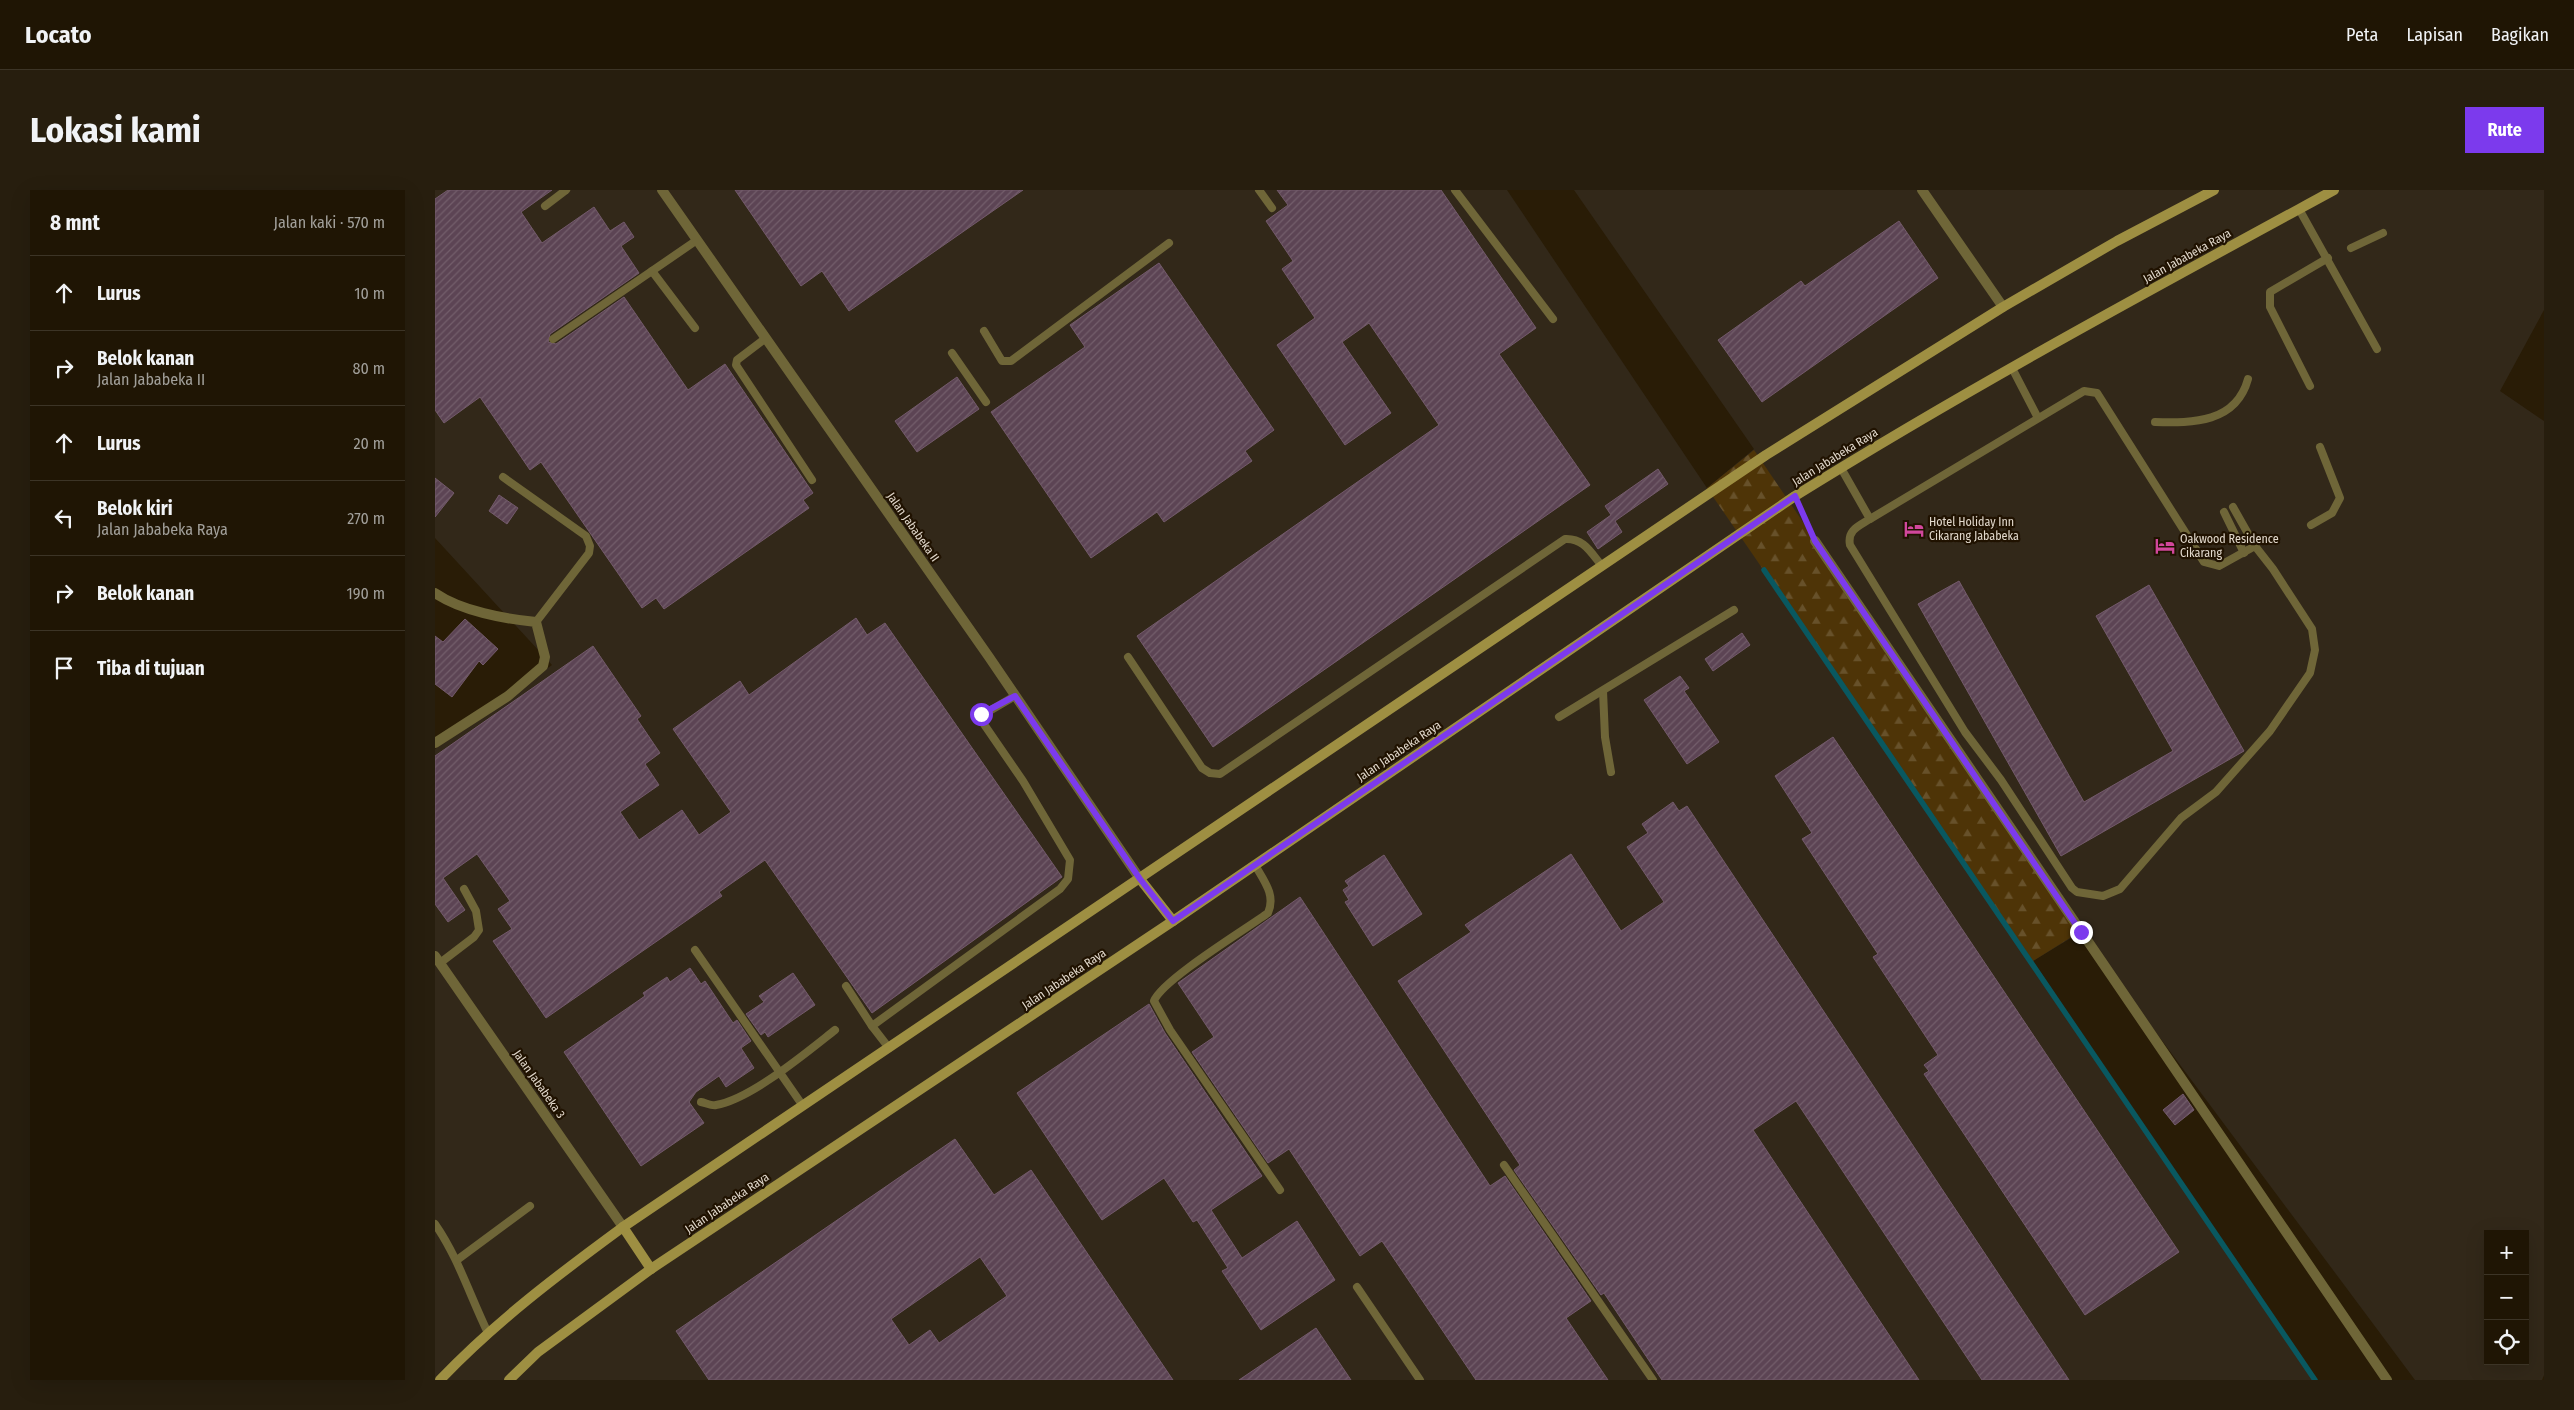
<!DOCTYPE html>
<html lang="id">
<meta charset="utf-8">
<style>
body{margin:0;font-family:"Fira Sans Condensed",sans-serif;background:#271e0e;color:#f1f3f6}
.controls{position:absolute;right:15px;bottom:15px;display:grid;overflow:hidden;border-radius:0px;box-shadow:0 5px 20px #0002}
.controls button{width:45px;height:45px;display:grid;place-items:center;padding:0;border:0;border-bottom:1px solid #3c3426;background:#1f1504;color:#f1f3f6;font:25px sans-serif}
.stop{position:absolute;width:15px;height:15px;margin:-11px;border:4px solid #7c3aed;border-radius:50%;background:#fff}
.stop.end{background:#7c3aed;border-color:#fff;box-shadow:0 1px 5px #0008}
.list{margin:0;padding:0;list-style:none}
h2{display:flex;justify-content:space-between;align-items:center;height:65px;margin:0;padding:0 20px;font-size:21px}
h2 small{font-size:16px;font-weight:400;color:#a19f9a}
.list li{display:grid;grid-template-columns:32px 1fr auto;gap:15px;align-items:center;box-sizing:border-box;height:75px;padding:0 20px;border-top:1px solid #3c3426}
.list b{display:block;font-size:19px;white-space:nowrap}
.list p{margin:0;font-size:16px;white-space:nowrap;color:#a19f9a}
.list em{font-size:16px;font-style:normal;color:#a19f9a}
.icon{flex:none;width:28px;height:28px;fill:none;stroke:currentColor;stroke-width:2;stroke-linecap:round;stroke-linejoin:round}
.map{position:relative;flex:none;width:2109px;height:1190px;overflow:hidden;border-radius:0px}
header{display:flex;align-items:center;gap:30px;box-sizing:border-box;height:70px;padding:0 25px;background:#1f1504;border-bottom:1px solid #3c3426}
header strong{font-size:24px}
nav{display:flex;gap:28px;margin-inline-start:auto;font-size:18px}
.intro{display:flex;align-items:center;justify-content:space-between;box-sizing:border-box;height:120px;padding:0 30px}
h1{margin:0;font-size:35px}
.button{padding:12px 22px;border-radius:0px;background:#7c3aed;color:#fff;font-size:18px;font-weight:700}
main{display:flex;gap:30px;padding:0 30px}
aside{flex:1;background:#1f1504;border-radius:0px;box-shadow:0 5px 20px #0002}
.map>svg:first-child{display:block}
.industrial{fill:#322819;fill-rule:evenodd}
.forest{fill:url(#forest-firs)}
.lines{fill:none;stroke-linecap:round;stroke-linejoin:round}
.stream{stroke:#095860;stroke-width:5.5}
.building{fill:url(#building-hatch);stroke:#735a6b;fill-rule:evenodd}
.path{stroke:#7a6f5d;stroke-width:3;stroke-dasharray:2.5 2.5;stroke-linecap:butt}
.lane{stroke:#6f6638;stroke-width:8}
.street{stroke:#6f6638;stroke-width:10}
.secondary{stroke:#9e8f42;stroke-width:10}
.route{stroke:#7c3aed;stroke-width:6}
.labels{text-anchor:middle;stroke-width:4.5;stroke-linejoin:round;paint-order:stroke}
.street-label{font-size:12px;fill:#e2d9cc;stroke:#201200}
.poi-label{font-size:12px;fill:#e2d9cc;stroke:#201200;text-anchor:start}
</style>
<header>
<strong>Locato</strong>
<nav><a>Peta</a><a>Lapisan</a><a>Bagikan</a></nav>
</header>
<div class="intro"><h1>Lokasi kami</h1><a class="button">Rute</a></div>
<main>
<aside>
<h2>8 mnt<small>Jalan kaki · 570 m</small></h2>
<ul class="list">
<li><svg class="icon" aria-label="ahead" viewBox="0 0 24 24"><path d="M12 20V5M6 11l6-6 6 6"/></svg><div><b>Lurus</b></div><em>10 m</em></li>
<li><svg class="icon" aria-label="right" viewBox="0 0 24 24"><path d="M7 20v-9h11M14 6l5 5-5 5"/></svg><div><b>Belok kanan</b><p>Jalan Jababeka II</p></div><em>80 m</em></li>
<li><svg class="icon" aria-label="ahead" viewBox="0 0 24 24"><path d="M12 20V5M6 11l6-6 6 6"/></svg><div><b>Lurus</b></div><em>20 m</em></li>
<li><svg class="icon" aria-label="left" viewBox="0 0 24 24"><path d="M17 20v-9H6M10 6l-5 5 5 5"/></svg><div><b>Belok kiri</b><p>Jalan Jababeka Raya</p></div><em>270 m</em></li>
<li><svg class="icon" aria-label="right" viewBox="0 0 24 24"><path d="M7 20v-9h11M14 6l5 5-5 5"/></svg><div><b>Belok kanan</b></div><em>190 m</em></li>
<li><svg class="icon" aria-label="arrive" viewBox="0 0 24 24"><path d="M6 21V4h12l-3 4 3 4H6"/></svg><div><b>Tiba di tujuan</b></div></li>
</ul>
</aside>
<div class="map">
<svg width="2109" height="1190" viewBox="0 0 2109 1190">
<defs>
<pattern id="forest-firs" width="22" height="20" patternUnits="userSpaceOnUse" patternTransform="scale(1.25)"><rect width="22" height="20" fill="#4e3407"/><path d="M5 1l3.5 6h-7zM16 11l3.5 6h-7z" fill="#67512a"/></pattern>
<pattern id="building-hatch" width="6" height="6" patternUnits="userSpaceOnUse" patternTransform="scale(1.25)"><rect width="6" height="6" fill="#5c4454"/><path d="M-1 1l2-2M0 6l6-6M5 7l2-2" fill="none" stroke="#735e6b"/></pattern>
</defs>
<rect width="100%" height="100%" fill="#291c06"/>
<path class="industrial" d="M0 0H1072L1272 298 1319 259 1139 0H2109V120L2065 201 2109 231V1185L2107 1190H1980L1646 742 1598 771 1881 1190H0V559L117 475 0 348ZM2053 1044H2090V1171H2053Z"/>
<path class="forest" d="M1319 260 1646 741 1598 771 1272 298Z"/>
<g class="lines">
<path class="stream" d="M1329 380 1880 1190"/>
</g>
<g class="building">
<path d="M13 0H117L86 22 107 53 159 17 175 41 189 32 199 47 186 56 204 83 115 144 113 152 121 154 189 107 253 200 290 174 378 303 368 310 374 318 229 419 221 408 207 418 106 272 95 280 45 207 9 233 0 220V9Z"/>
<path d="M300 0H588L414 121 387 81 366 96Z"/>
<path d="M842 0H1006L1101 138 1064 164 1155 295 778 557 702 446 1004 235 934 133 907 152 956 223 910 255 842 155 880 128 847 79 858 71 831 31 853 15Z"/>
<path d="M1464 31 1503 88 1327 212 1283 150 1366 91 1370 96Z"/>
<path d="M724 73 839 240 810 261 817 271 729 332 722 322 656 368 556 222 650 157 635 135Z"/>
<path d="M522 187 544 219 482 262 460 231Z"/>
<path d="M1223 279 1233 294 1180 331 1187 342 1163 359 1152 342 1176 325 1170 316Z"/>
<path d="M0 288 19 303 0 327Z"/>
<path d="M64 305 83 318 72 334 54 321Z"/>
<path d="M1524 391 1649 612 1738 561 1661 426 1714 395 1809 561 1626 666 1483 414Z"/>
<path d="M421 428 432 445 450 433 627 687 437 823 330 670 284 702 287 706 111 828 58 751 77 739 63 719 75 711 42 664 8 688 30 720 13 732 0 714V566L158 456 206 526 202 529 225 563 210 574 224 595 185 622 204 650 247 620 264 645 296 622 238 539 305 491 314 505Z"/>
<path d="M30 429 63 459 48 475 44 471 17 507 0 494V446L8 452Z"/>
<path d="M1307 443 1315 455 1278 481 1270 469Z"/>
<path d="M1245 486 1254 498 1249 501 1284 552 1252 574 1209 510Z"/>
<path d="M1398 547 1744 1062 1650 1125 1489 884 1494 881 1489 875 1503 865 1438 767 1443 764 1367 649 1377 643 1340 586Z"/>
<path d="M1238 612 1244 621 1252 616 1634 1190H1547L1361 911 1318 940 1484 1190H1227L1169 1103 1166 1105 1079 980 1085 975 963 791 1036 742 1030 735 1136 664 1186 741 1229 712 1192 657 1213 643 1207 634Z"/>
<path d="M949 665 987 724 938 756 910 712 914 710 908 700 914 696 910 691Z"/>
<path d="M865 707 1055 996 1070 986 1156 1111 1131 1128 1173 1190H1041L947 1051 925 1066 854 959 833 973 757 862 779 847 743 793Z"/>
<path d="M255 778 266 794 270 791 298 833 302 830 316 851 306 858 319 878 291 897 284 886 261 902 254 912 269 933 206 976 129 862 210 806 208 803 232 787 235 792Z"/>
<path d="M358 783 380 815 333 847 330 842 326 845 311 824 329 812 324 806Z"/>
<path d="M714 814 730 843 827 986 776 1020 807 1068 862 1031 900 1090 826 1140 787 1081 793 1078 762 1030 758 1032 729 988 667 1030 582 903Z"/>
<path d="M1748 904 1759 920 1740 935 1728 920Z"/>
<path d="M520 949 559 1005 596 980 738 1190H274L241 1141ZM545 1067 572 1106 504 1153 495 1140 474 1155 456 1129Z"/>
<path d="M881 1138 916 1190H804Z"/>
</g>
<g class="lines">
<path class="path" d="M1365 317 1375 339"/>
<g class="lane">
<path d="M824 0 837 18"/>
<path d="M1020 0 1118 129"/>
<path d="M110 16 131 0"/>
<path d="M1864 19 1942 159"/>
<path d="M1916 58 1948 43"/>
<path d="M217 81 260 138"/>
<path d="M549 141 567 171H576L734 53"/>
<path d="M331 148 302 170 301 175 377 290"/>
<path d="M118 149 262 50"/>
<path d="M517 163 551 212"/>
<path d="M1577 178 1603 228"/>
<path d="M1875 196 1835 117V102L1893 68"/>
<path d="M1649 201 1662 203 1769 372 1784 376 1820 356 1838 379 1877 439 1880 460 1875 483 1835 541 1781 602 1746 628 1685 699 1668 706 1642 702 1637 698 1566 590 1530 542 1415 355C1412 340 1424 336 1435 329Z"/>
<path d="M1720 232C1758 233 1801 233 1813 189"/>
<path d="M1406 278 1435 329"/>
<path d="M68 287 151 346 155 356 154 363 101 432"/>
<path d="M1798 317 1820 356"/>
<path d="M1789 322 1809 363"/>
<path d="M1876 335 1897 323 1905 308 1885 257"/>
<path d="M693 467 767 578 775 583 785 584 1130 349C1149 348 1156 363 1167 376"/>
<path d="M1168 501 1170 547 1176 582"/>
<path d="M1124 527 1299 420"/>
<path d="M820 675C829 691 841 705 833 723 811 739 727 790 719 811L735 840 845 1000"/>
<path d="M260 760 368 916"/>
<path d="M5 773 39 747 44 740 41 721 29 699"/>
<path d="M411 796 437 836"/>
<path d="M454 858 437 836 625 699 633 689 635 670 588 591 544 527 580 506"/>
<path d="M266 912C271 913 277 916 281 915 316 909 372 862 400 840"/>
<path d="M1069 975 1218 1190"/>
<path d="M0 1034C23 1067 35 1106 53 1143"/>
<path d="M22 1070 95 1016"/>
<path d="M922 1097 985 1190"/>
</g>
<g class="street">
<path d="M227 0 554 467 705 689"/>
<path d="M1487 0 1568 117"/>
<path d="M1380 351 1952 1190"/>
<path d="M0 403C26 421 70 429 101 432L110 467 108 476 73 506 0 553"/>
<path d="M0 766 188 1037"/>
</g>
<g class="secondary">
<path d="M705 689 738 731"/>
<path d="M188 1037 216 1079"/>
<path d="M5 1190C60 1132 124 1084 188 1037L1331 265 1568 117 1682 51 1779 0"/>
<path d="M74 1190 103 1162 216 1079 738 731 1360 306C1535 197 1717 99 1899 0"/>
</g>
</g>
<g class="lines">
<path class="route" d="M546 524 580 506 705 689 738 731 1360 306 1380 351 1646 742"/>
</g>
<defs>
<symbol id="hotel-bare" viewBox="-9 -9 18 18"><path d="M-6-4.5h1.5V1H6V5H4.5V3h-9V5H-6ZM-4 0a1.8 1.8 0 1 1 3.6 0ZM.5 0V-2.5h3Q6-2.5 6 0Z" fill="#d1479c" stroke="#201200" stroke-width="2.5" paint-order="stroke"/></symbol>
</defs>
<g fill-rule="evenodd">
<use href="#hotel-bare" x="1465" y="325" width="28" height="28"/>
<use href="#hotel-bare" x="1716" y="342" width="28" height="28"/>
</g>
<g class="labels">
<g class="street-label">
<text transform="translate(1752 66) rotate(-29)" y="4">Jalan Jababeka Raya</text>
<text transform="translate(1400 267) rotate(-32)" y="4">Jalan Jababeka Raya</text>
<text transform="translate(478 337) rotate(55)" y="4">Jalan Jababeka II</text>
<text transform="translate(964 561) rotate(-34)" y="4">Jalan Jababeka Raya</text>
<text transform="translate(629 789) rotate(-34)" y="4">Jalan Jababeka Raya</text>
<text transform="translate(104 894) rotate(55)" y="4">Jalan Jababeka 3</text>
<text transform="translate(292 1013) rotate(-34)" y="4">Jalan Jababeka Raya</text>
</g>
<g class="poi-label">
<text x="1494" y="336">Hotel Holiday Inn<tspan x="1494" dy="14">Cikarang Jababeka</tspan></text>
<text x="1745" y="353">Oakwood Residence<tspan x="1745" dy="14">Cikarang</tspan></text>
</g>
</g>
</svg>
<div class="controls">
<button>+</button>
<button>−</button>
<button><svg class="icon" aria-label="locate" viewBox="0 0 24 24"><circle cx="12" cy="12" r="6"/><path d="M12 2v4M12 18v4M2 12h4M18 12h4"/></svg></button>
</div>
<div class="stop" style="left:546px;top:524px"></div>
<div class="stop end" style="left:1646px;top:742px"></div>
</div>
</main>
